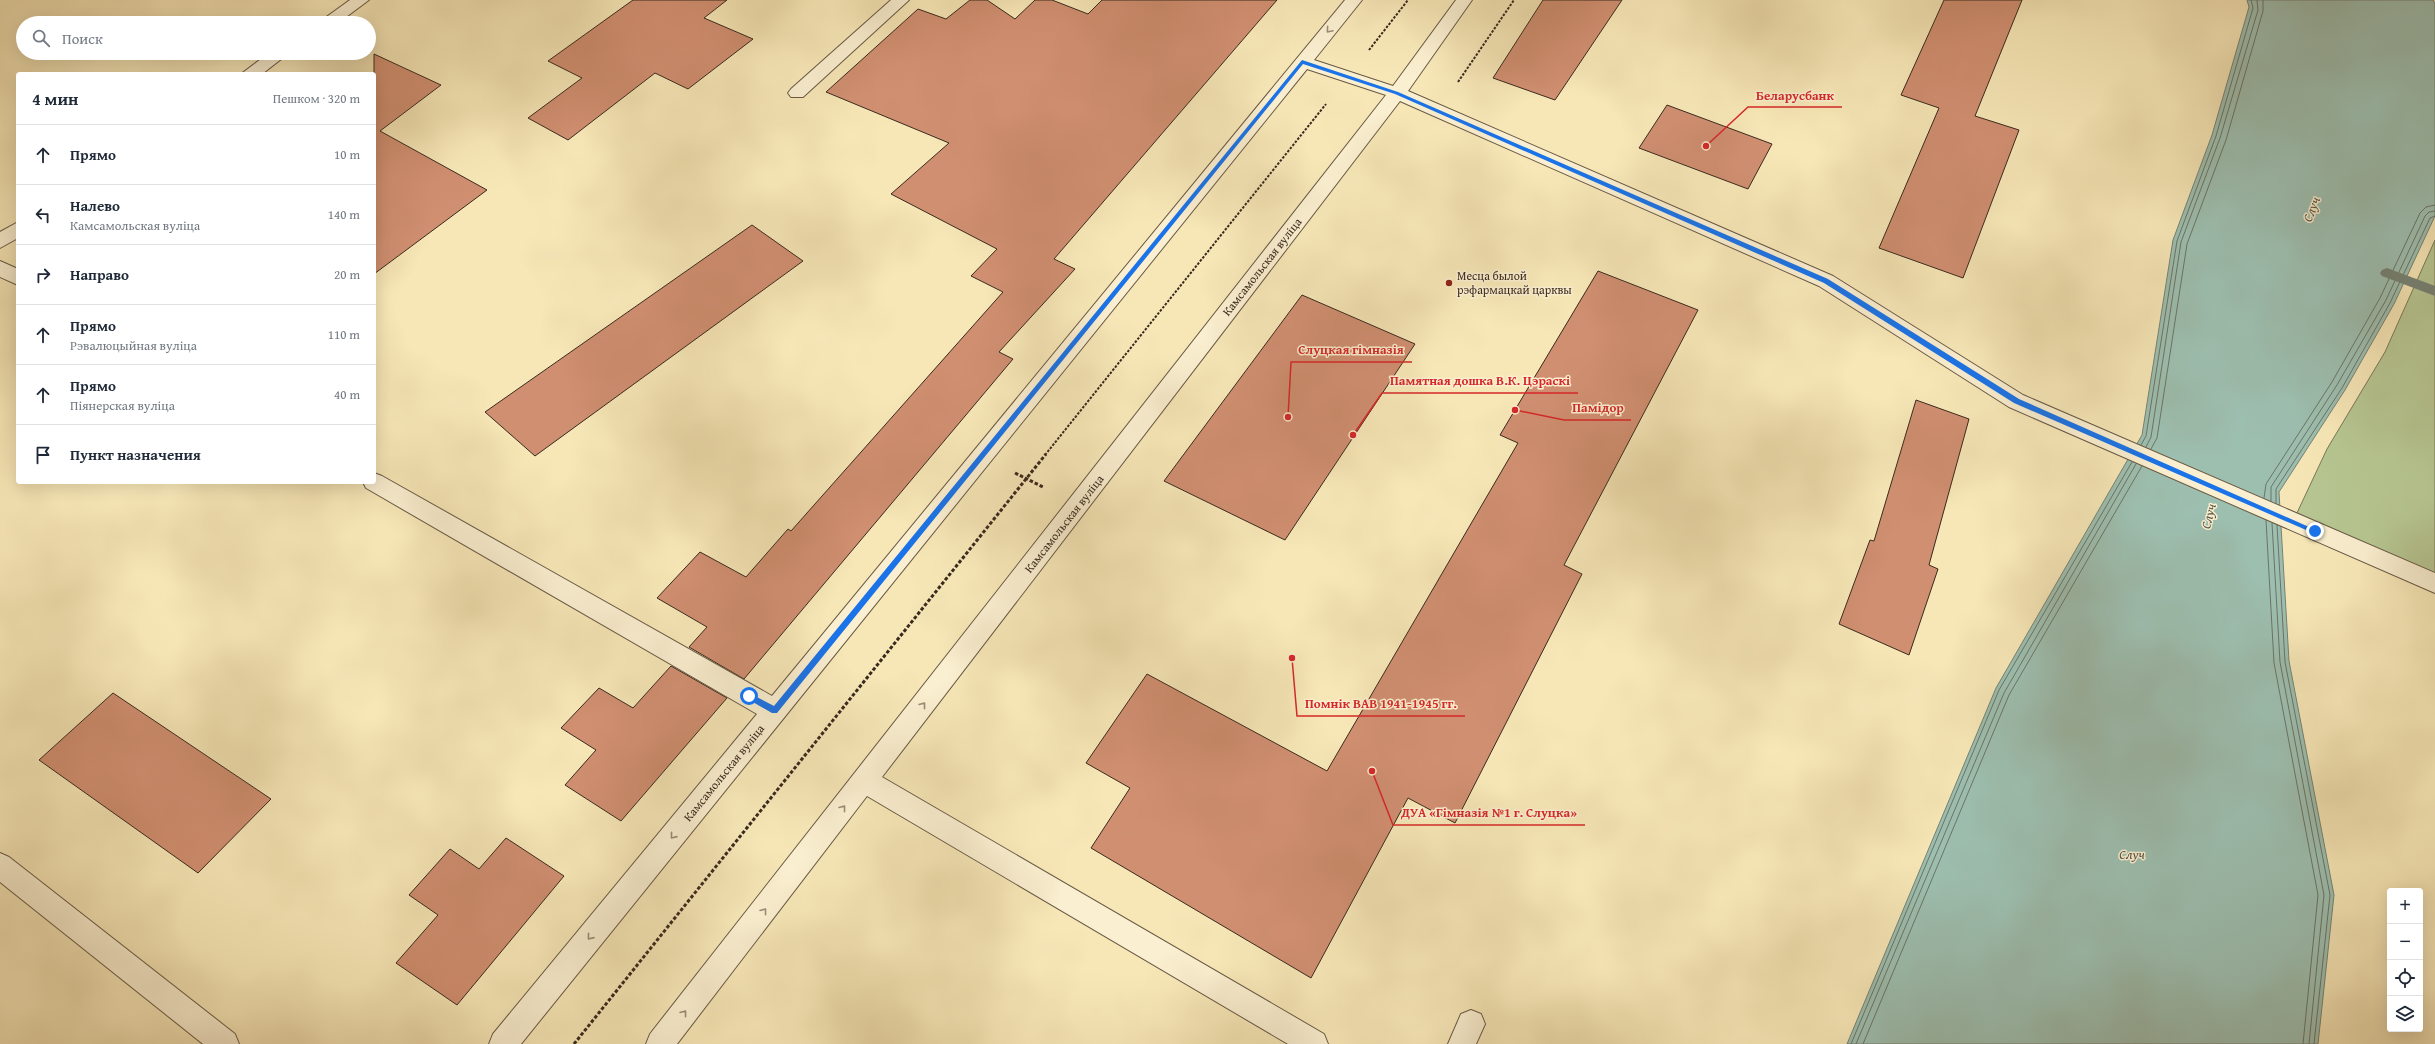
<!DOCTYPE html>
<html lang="ru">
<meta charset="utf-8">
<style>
body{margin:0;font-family:"Gentium Book Plus",serif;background:#f2f2f3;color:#1f2937}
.controls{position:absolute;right:12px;bottom:12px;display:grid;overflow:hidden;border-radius:4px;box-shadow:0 4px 16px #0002}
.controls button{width:36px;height:36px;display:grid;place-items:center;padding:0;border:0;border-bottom:1px solid #e0e1e3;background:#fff;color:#1f2937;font:20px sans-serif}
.stop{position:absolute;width:12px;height:12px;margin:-9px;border:3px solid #1a73e8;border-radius:50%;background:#fff}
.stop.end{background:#1a73e8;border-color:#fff;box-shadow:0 1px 4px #0008}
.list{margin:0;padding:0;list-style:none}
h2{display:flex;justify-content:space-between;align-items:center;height:52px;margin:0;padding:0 16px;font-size:17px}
h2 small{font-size:13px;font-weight:400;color:#747a83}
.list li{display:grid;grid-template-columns:26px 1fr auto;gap:12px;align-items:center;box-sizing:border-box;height:60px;padding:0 16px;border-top:1px solid #e0e1e3}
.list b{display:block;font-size:15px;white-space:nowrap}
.list p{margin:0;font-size:13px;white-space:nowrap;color:#747a83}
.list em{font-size:13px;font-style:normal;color:#747a83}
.icon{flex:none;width:22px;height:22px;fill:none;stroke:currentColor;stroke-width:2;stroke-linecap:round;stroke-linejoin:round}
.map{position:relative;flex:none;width:2435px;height:1044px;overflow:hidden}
.search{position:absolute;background:#fff;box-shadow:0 4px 16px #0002;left:16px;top:16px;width:360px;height:44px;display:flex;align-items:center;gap:10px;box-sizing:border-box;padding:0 14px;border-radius:22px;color:#747a83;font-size:15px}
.panel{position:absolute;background:#fff;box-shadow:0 4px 16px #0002;left:16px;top:72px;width:360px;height:412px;border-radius:4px}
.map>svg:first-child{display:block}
.green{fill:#b7c793;stroke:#787858}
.water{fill:#9dbfb0;stroke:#758376}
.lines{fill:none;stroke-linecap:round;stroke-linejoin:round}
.shore{stroke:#6b7467;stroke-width:1}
.stream{fill:#758376;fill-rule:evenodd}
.building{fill:#d08f71;stroke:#392a1e}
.minor-casing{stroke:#685944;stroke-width:2}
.path-far1{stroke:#392a1e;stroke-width:2;stroke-dasharray:2.5 1.5;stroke-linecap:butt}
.path{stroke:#392a1e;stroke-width:3;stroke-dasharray:3.5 2;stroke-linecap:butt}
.minor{fill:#faefd0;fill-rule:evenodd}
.oneway{stroke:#9a8c77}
.route{fill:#1a73e8}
.poi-dot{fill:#8f2418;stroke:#faefd0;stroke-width:1.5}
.labels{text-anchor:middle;stroke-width:3;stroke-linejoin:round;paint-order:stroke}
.street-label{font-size:12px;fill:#392a1e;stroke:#faefd0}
.poi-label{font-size:12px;fill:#392a1e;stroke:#faefd0;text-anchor:start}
.water-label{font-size:13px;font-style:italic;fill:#524f42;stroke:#faefd0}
.leader{fill:none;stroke:#d62828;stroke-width:1.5}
.callout-dot{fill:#d62828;stroke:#faefd0;stroke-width:1.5}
.callout-label{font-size:13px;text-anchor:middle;font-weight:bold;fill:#d62828;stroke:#faefd0;stroke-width:3;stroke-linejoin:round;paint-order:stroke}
</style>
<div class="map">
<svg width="2435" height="1044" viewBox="0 0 2435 1044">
<rect width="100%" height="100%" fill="#f7e7b7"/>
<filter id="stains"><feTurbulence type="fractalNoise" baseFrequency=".005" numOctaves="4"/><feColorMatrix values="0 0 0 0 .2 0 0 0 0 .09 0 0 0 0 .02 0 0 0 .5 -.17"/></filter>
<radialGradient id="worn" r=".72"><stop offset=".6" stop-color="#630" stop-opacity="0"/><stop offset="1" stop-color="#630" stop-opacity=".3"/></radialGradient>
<path class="green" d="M2435 240V576L2296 515 2327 449 2385 352Z"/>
<path class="water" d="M2247 0H2433L2435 3V216L2394 304 2345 390 2279 492 2289 661 2334 895 2318 1044H1847L1996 688 2142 435 2173 240 2212 135 2249 7Z"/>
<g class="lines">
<g class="shore">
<path d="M2141 445 2146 436 2177 241 2216 136 2253 8 2251 0"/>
<path d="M2146 447 2151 437 2181 242 2220 138 2258 10 2257 0"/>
<path d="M2151 449 2157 438 2187 244 2226 140 2263 11V0"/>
<path d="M2264 498 2266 484 2332 382 2380 298 2420 213 2426 207 2435 205"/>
<path d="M2271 501V487L2337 385 2386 300 2425 216 2429 212 2435 211"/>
<path d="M2276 503V489L2342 388 2390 303 2430 218 2435 216"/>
<path d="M2266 520 2274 663 2318 895 2303 1044"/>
<path d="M2272 523 2280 662 2324 895 2309 1044"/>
<path d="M2277 525 2285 662 2330 895 2314 1044"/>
<path d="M1851 1044 1999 690 2132 462"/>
<path d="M1856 1044 2004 693 2136 464"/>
<path d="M1863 1044 2009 695 2142 466"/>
</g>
<path class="stream" d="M2387 268 2435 286V296L2382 276 2380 273 2382 270Z"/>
</g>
<g class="building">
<path d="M633 0H727L704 18 753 39 688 89 655 73 568 140 528 118 582 78 548 61Z"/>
<path d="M970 0H987L1015 19 1035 0H1052L1088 14 1102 0H1277L1054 259 1075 269 999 352 1013 359 744 679 689 647 707 627 657 598 700 552 746 577 788 529 791 531 1003 292 971 276 997 249 891 194 949 143 826 92 918 9 946 19Z"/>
<path d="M1543 0H1622L1555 100 1493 78Z"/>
<path d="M1944 0H2022L1975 116 2019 130 1963 278 1879 248 1939 108 1901 95Z"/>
<path d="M374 54 441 85 380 131 487 190 374 274Z"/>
<path d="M1667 105 1772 144 1748 189 1639 148Z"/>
<path d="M752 225 803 261 535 456 485 412Z"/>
<path d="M1598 271 1698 310 1564 565 1582 574 1455 823 1408 798 1311 978 1091 848 1130 788 1086 763 1147 674 1327 771 1518 443 1500 435Z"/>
<path d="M1302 295 1415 344 1285 540 1164 481Z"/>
<path d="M1916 400 1969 419 1929 565 1938 569 1909 655 1839 624 1870 540 1874 541Z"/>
<path d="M671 666 727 698 621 821 565 785 596 750 561 728 599 688 633 708Z"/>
<path d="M113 693 271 799 198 873 39 760Z"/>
<path d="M506 838 564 876 457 1005 396 963 438 915 409 895 450 849 479 869Z"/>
</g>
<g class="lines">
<defs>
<g id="minor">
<path d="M350 0H369L338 23H318Z"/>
<path d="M891 0H909L803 97H791L788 93 791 89Z"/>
<path d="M1345 0H1362L1314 60 1393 86 1456 0H1472L1408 91 1833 276 2023 395 2435 573V593L2009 407 1819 286 1400 101 882 777 1324 1034 1328 1044H1288L867 796 677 1044H646L650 1034 1386 95 1307 69 521 1044H489L493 1034 757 714 366 488 363 482H374V473L382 476 772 696Z"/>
<path d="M269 53H289L262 74H241Z"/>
<path d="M18 222V238L0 248V232Z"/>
<path d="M0 261 18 269V285L0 277Z"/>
<path d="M0 853 9 857 235 1034 239 1044H203L0 882Z"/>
<path d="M1471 1010 1481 1014 1485 1024 1476 1044H1448L1461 1014Z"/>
</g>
</defs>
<use href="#minor" class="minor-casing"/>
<g class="path-far1">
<path d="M1369 50 1408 0"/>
<path d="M1458 82 1514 0"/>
<path d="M1045 455 1326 104"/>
</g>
<g class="path">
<path d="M1015 473 1043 487"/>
<path d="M574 1044 1046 454"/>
</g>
<use href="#minor" class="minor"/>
</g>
<defs><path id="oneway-chevron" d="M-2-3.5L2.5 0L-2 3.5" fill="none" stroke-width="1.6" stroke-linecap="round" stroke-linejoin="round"/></defs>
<g class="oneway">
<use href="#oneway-chevron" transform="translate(1329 30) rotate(130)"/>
<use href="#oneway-chevron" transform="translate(923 705) rotate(-52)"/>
<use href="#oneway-chevron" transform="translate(843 808) rotate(-52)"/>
<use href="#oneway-chevron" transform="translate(673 836) rotate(129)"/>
<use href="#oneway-chevron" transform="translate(764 911) rotate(-52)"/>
<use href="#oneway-chevron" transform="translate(590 937) rotate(129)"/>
<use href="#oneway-chevron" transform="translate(684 1013) rotate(-52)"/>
</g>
<path class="route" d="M1302 60 1398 92 1828 279 2019 399 2318 531 2313 533 2014 403 1824 283 1395 94 1303 64 777 713H772L746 698 745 696 749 693 774 706Z"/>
<circle class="poi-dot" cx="1449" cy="283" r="4"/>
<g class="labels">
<g class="street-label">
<text transform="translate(1262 267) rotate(-52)" y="4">Камсамольская вуліца</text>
<text transform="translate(1064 524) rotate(-52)" y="4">Камсамольская вуліца</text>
<text transform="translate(724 773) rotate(-51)" y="4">Камсамольская вуліца</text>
</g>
<g class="poi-label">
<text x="1457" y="280">Месца былой<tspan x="1457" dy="14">рэфармацкай царквы</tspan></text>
</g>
<g class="water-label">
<text transform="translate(2311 209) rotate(-69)" y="5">Случ</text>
<text transform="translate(2208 516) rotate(-76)" y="5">Случ</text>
<text x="2132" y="859">Случ</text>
</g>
</g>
<path class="leader" d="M1706 146L1748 107H1842M1288 417L1291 362H1412M1353 435L1382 393H1578M1515 410L1564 420H1631M1292 658L1297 716H1465M1372 771L1393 825H1585"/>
<g class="callout-dot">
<circle cx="1706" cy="146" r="4"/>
<circle cx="1288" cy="417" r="4"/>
<circle cx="1353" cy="435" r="4"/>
<circle cx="1515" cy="410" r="4"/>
<circle cx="1292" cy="658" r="4"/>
<circle cx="1372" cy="771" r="4"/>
</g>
<g class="callout-label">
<text x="1795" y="100">Беларусбанк</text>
<text x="1351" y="354">Слуцкая гімназія</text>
<text x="1480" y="385">Памятная дошка В.К. Цэраскі</text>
<text x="1598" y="412">Памідор</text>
<text x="1381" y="708">Помнік ВАВ 1941-1945 гг.</text>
<text x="1489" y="817">ДУА «Гімназія №1 г. Слуцка»</text>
</g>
<rect width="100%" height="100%" filter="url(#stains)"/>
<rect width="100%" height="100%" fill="url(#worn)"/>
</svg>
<div class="controls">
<button>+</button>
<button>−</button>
<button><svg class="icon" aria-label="locate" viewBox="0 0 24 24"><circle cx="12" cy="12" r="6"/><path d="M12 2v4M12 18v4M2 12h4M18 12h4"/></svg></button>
<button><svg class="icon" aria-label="layers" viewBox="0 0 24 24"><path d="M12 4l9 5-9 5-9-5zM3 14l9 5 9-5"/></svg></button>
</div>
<div class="stop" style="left:749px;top:696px"></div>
<div class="stop end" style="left:2315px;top:531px"></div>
<div class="search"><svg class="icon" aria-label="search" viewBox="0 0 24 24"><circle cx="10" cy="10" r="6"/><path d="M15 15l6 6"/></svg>Поиск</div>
<section class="panel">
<h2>4 мин<small>Пешком · 320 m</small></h2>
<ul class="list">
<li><svg class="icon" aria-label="ahead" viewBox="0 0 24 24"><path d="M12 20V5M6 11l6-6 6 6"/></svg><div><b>Прямо</b></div><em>10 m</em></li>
<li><svg class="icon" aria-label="left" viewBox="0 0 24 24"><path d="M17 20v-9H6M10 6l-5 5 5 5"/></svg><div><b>Налево</b><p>Камсамольская вуліца</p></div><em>140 m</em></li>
<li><svg class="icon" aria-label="right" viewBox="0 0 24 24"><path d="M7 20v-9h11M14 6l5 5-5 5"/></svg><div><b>Направо</b></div><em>20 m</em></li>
<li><svg class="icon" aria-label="ahead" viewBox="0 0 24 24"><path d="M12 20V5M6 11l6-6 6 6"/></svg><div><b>Прямо</b><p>Рэвалюцыйная вуліца</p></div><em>110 m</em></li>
<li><svg class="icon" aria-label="ahead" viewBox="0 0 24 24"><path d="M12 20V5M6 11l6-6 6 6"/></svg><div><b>Прямо</b><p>Піянерская вуліца</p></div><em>40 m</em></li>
<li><svg class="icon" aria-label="arrive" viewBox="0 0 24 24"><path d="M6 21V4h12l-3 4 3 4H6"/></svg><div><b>Пункт назначения</b></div></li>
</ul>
</section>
</div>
